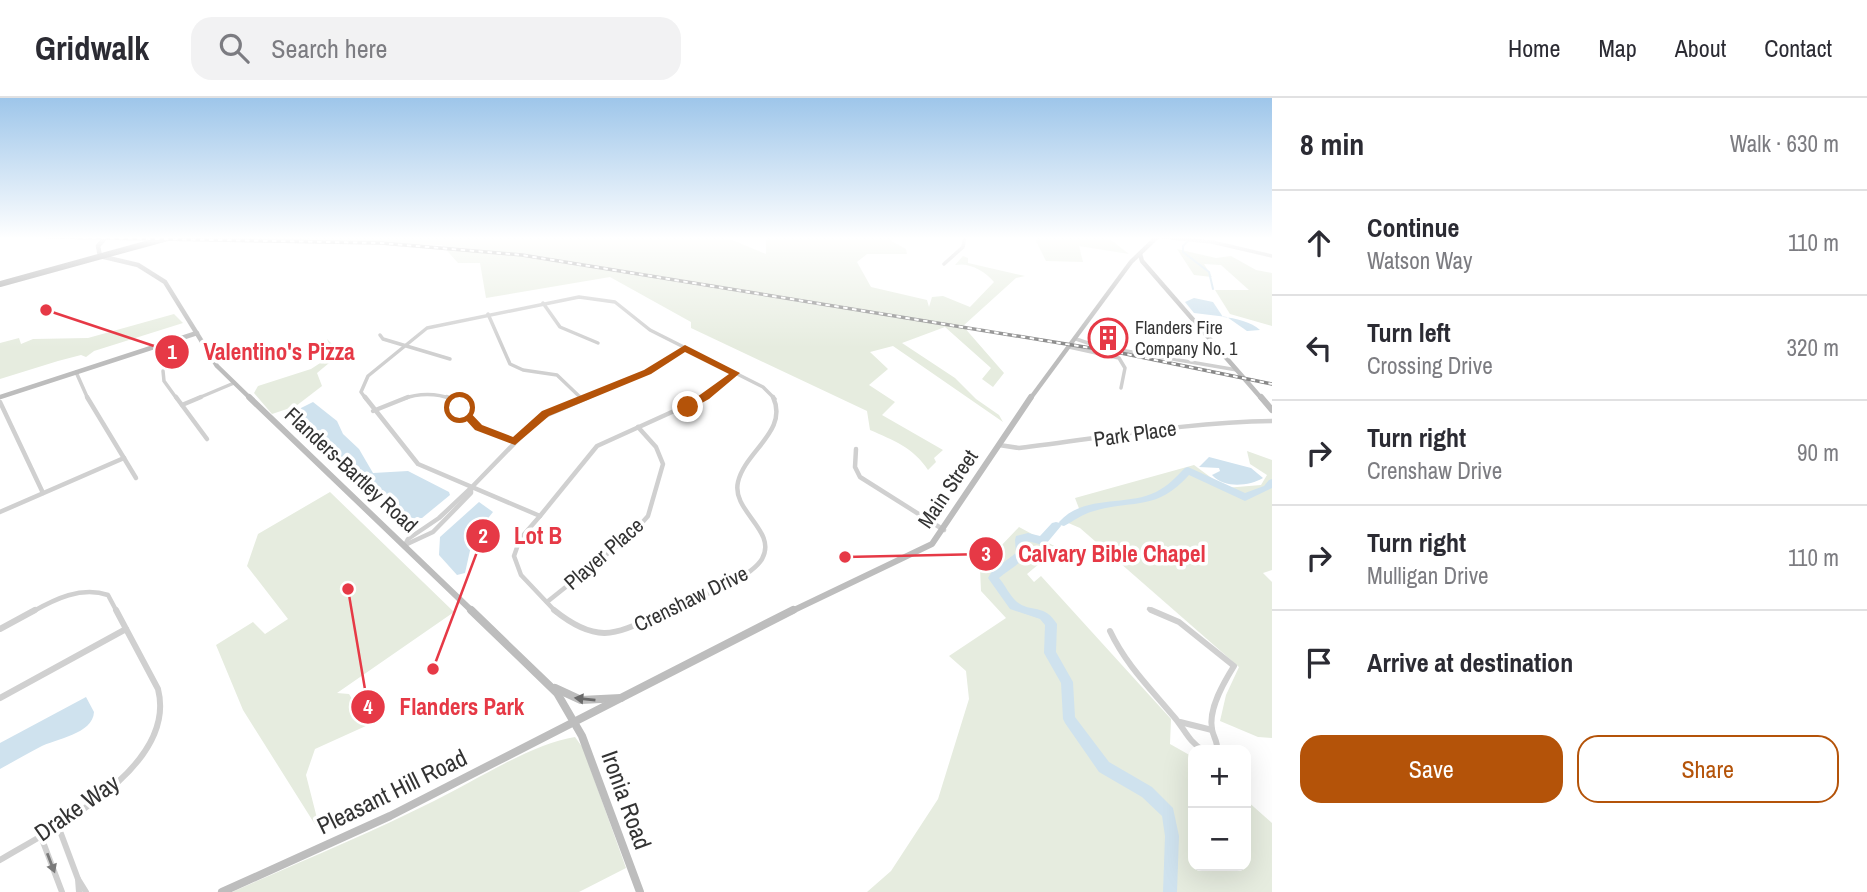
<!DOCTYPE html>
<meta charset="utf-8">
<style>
body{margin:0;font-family:"Archivo Narrow",sans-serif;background:#f2f2f3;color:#2b2b33}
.controls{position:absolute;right:21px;bottom:21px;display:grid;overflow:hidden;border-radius:14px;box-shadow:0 7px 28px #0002}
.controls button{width:63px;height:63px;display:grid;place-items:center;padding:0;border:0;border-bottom:2px solid #e1e1e2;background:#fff;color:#2b2b33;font:35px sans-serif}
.stop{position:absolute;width:21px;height:21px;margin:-16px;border:5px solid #b45309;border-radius:50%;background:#fff}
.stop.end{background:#b45309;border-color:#fff;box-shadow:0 2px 7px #0008}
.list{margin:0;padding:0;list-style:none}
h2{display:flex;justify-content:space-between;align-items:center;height:91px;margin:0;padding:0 28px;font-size:30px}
h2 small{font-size:23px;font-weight:400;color:#7c7c81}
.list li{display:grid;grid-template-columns:46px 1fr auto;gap:21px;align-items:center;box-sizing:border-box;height:105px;padding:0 28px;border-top:2px solid #e1e1e2}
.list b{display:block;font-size:26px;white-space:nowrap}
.list p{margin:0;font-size:23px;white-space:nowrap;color:#7c7c81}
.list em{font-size:23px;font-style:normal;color:#7c7c81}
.actions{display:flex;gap:14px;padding:21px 28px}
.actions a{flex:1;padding:16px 0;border:2px solid #b45309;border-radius:21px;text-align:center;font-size:24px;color:#b45309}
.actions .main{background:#b45309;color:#fff}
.icon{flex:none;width:38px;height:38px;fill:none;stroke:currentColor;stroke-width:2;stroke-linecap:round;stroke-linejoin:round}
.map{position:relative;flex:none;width:1272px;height:794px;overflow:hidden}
header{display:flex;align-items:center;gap:42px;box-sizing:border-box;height:98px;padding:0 35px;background:#fff;border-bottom:2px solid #e1e1e2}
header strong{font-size:33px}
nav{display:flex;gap:38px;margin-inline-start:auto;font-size:24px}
.search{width:490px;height:63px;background:#f2f2f3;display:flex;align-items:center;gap:18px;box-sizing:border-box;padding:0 24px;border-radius:21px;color:#7c7c81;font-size:26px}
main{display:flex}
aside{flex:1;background:#fff}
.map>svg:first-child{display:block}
.green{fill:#e6ecdf}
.water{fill:#cfe2ee}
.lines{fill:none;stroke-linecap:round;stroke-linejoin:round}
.stream{stroke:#cfe2ee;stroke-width:2}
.river{fill:#cfe2ee;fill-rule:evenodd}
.street-far2{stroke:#d0d0d0;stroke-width:3.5}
.street-far1{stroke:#d0d0d0;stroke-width:4.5}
.street{stroke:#d0d0d0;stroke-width:6}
.secondary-far2{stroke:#bdbdbd;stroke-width:4.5}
.secondary-far1{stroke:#bdbdbd;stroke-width:6}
.secondary{stroke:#bdbdbd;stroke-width:8}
.highway{stroke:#9a9a9a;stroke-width:6}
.rail-casing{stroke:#888;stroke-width:3.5}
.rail{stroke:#fff;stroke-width:2;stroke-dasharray:4.5;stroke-linecap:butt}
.oneway{fill:#6a6a6a}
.oneway2{fill:#7a7a7a}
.route{fill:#b45309}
.labels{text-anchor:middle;stroke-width:7;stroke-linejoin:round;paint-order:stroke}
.far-poi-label{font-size:18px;fill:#333;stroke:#fff;text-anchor:start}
.street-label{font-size:21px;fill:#333;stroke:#fff}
.near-street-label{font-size:24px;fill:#333;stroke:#fff}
.leader{fill:none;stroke:#e63946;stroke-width:2.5}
.callout-dot{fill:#e63946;stroke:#fff;stroke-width:2.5}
.mark-label{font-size:21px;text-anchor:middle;font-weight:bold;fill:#fff}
.callout-label{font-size:23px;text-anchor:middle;font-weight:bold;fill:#e63946;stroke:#fff;stroke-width:7;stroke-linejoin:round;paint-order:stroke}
</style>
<header>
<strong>Gridwalk</strong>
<div class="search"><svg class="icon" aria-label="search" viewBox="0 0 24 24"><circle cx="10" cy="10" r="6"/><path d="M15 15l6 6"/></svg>Search here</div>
<nav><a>Home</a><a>Map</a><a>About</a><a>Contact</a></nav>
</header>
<main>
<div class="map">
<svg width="1272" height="794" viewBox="0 0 1272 794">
<rect width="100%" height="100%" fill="#fff"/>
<g class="green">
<path d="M725 139 766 156V139H897L891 143 906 151 907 156H867L857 164 871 189 927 202 929 209 932 199 943 198 970 209 994 184C985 173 969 164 955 167L963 158 968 160V165L1025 178 1016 180 963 228 1004 275 993 289 982 281 991 270 945 229 902 245 955 280 976 301 999 317 1003 324 893 248 870 254 888 271 869 287 895 304 882 317 943 352 934 360 936 364 928 372C914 350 893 342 870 332L867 313 691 230V224L610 179 486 200 480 165H458L442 147 188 140Z"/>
<path d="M1034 139H1107L1129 156 1079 148 1083 164 1046 163Z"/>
<path d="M1177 151 1216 160 1231 158 1256 172 1272 175V228L1230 216 1215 192H1249L1221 167 1204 166 1212 179 1194 177Z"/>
<path d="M174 216 183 225 94 253 86 259 81 257 58 263 0 281V245L19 240 21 246 33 241 88 240Z"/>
<path d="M327 241 341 255 317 275 322 288 296 308 272 316 254 295 258 288 311 271 334 256Z"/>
<path d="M1247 353 1272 362V472L1263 475 1272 484V640L1258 639 1220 623 1226 597 1239 569 1080 430 1066 424 1080 413 1075 400 1194 367 1225 390 1261 387 1267 377 1250 366Z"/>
<path d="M330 394 454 514 337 595 349 596 368 627 315 651 306 677 321 736 243 612 216 547 253 524 265 536 288 521 247 468 258 436Z"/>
<path d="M1019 429 1058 450 1027 476 1034 484 1041 478 1171 621 1170 646 1193 659V768H1246V702L1272 725V794H867L891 773 938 701 969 601 966 573 949 558 1006 520 981 493 980 470Z"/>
<path d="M575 639 583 650 626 770 579 794H232C300 764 368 736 434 703 475 683 533 645 575 639Z"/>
</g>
<g class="water">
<path d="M1194 200 1213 204 1223 219C1235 220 1252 224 1260 232L1247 233 1227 219 1194 215 1185 204Z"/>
<path d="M313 304 337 323 343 336 359 351 373 375 408 373 449 394 450 397 422 420 402 421 391 407 372 396 294 324 291 315Z"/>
<path d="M1209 359 1251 370 1263 380C1249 388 1225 391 1212 377L1220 373 1219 370 1199 369Z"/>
<path d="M479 404 493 414 473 439 465 475 457 477 439 457 440 439Z"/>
<path d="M86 599 94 614C93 636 55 641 40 649 26 656 13 664 0 671V645Z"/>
</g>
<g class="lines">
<path class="stream" d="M1188 143 1183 148V154L1209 174 1213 191"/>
<g class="river">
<path d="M1188 369 1245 395 1264 388 1269 382 1272 381V390L1245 403 1189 377C1155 414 1135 401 1094 413 1082 416 1074 423 1064 428L1060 427 1059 424C1084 396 1125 409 1156 394 1168 388 1176 379 1185 370Z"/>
<path d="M1056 424 1060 425 1061 428 1046 446C1038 448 1032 442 1025 444 1031 463 1011 469 999 480 1005 487 1010 498 1017 504 1031 515 1044 505 1057 526L1056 554 1073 584 1075 619 1109 664 1152 689 1173 710 1179 738 1177 794H1163L1165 738 1162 718 1142 699 1099 674 1065 625 1063 621 1061 585 1044 555 1045 527 1040 521 1010 511 988 480 992 473 1016 455 1015 442 1016 438 1028 435 1040 438 1052 425Z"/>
</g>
<g class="street-far2">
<path d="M1162 139 1212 144 1272 158"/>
<path d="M944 166 963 149 965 139"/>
<path d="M543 205 560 229 598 245"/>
<path d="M488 216 510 266 523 272 557 277 581 300"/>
<path d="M380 237 383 241 450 261"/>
<path d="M1076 241 1097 248 1237 272"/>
<path d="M1069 249 1119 260 1125 270 1121 290"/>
<path d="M163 273 164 283 177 301"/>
<path d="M76 274 88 301"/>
<path d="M196 301 234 285"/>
<path d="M366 301 361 294 368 278 427 230 579 199 615 204 650 232 763 289 775 301"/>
<path d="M403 301C418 295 437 295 451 301"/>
<path d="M585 301 648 274 685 250"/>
<path d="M703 301 735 275"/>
</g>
<g class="street-far1">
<path d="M87 299 136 380"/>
<path d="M176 299 207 341"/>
<path d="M365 299 418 366 540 418 520 441 514 458 521 477 556 514"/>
<path d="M447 299 454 302 478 329 514 343"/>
<path d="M0 304 43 395"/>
<path d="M182 307 201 299"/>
<path d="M373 313 408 299"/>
<path d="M999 347 1019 350C1103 340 1187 324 1272 323"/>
<path d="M856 351 855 369 860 379 944 432"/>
<path d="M0 414 124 360"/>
<path d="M540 418 597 348 705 299"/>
<path d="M405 447 408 441 439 420 471 390 538 321 589 299"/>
<path d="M405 447 433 434 471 395V390"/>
<path d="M547 504 632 436 648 418 663 366 656 349 638 329"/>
<path d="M1149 511 1155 514"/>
<path d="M32 514C55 501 81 488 108 497L117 514"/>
<path d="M664 514C688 503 749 483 762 461 778 433 731 413 738 384 745 353 789 333 773 299"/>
</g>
<g class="street">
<path d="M554 512C601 550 619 534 668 512"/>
<path d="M1151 512 1179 524 1234 568C1224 584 1208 611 1212 631 1213 639 1218 643 1217 652"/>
<path d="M0 531 35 512"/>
<path d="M1110 533C1126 567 1151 591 1175 620 1185 632 1189 644 1203 652"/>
<path d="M0 600 126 531"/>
<path d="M1180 624 1212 632"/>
<path d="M57 725 78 781 79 794"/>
<path d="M40 736 62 794"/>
<path d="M0 762C55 729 178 669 158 591L116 512"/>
<path d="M78 781 86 794"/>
</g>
<g class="secondary-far2">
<path d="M106 139 98 148 100 158 138 167 165 184 217 268 251 301"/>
<path d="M1140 156 1142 163 1262 301"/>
<path d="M0 299 197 235"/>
<path d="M1030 301 1131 164 1157 139"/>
</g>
<g class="secondary-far1">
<path d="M249 299 473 514"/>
<path d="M1261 299 1272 312"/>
<path d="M790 514 932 446 1031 299"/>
</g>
<g class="secondary">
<path d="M471 512 557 595 582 638 640 794"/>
<path d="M555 590 581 602 621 600"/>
<path d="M222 794 390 718 793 512"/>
</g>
<path class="highway" d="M0 186 171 139"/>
<defs>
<path id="rail" d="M47 139 381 145 522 157 1121 255 1272 286"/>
</defs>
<use href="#rail" class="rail-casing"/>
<use href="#rail" class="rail"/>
</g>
<defs><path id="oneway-solid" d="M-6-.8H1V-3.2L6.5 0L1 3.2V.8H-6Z" transform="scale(1.75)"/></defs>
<use class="oneway" href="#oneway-solid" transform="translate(585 601) rotate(-174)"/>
<use class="oneway2" href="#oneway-solid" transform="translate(51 765) rotate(69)"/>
<linearGradient id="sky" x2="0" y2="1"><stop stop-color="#9ec6ea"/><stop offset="0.56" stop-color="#fff"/><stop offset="1" stop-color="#fff" stop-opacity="0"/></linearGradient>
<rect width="1272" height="250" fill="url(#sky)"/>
<path class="route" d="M685 247 740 275 709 301 691 311 683 309 729 276 685 254 651 276 549 318 515 347 475 332 455 310 464 308 482 327 513 339 542 313 644 272Z"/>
<defs>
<symbol id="building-ring" viewBox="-11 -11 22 22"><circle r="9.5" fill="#fff" stroke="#e63946" stroke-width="1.5"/><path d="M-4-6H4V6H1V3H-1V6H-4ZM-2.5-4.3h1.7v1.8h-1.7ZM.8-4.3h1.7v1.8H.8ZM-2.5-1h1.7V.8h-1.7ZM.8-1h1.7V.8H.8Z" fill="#e63946"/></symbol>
</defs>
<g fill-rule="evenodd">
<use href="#building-ring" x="1086" y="218" width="44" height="44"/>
</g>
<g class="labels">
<g class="far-poi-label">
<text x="1135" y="236">Flanders Fire<tspan x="1135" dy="21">Company No. 1</tspan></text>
</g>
<g class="street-label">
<text transform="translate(1135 336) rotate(-8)" y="7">Park Place</text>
<text transform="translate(351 372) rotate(43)" y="7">Flanders-Bartley Road</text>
<text transform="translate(948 391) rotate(-56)" y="7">Main Street</text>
<text transform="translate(604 456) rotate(-41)" y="7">Player Place</text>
<text transform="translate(691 501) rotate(-26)" y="7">Crenshaw Drive</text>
</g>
<g class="near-street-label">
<text transform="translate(392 694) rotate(-26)" y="8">Pleasant Hill Road</text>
<text transform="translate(626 702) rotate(70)" y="8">Ironia Road</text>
<text transform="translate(77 710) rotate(-35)" y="8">Drake Way</text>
</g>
</g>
<path class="leader" d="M46 212L172 254M433 571L483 438M845 459L986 456M348 491L368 609"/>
<g class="callout-dot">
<circle cx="46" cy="212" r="7"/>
<circle cx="433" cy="571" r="7"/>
<circle cx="845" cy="459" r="7"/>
<circle cx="348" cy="491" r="7"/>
<circle cx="172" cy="254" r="18"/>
<circle cx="483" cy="438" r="18"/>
<circle cx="986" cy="456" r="18"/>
<circle cx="368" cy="609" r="18"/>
</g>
<g class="mark-label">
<text x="172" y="261">1</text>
<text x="483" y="445">2</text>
<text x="986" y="463">3</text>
<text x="368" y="616">4</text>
</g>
<g class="callout-label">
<text x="279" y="262">Valentino's Pizza</text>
<text x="538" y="446">Lot B</text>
<text x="1112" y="464">Calvary Bible Chapel</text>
<text x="462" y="617">Flanders Park</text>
</g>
</svg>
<div class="controls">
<button>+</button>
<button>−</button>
</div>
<div class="stop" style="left:460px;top:310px"></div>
<div class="stop end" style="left:688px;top:309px"></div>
</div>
<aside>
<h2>8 min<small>Walk · 630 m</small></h2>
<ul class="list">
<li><svg class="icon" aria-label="ahead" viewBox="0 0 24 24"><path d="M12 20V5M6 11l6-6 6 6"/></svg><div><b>Continue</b><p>Watson Way</p></div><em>110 m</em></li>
<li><svg class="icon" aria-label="left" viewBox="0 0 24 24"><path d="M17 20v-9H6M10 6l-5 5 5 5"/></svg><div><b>Turn left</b><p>Crossing Drive</p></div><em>320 m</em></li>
<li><svg class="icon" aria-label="right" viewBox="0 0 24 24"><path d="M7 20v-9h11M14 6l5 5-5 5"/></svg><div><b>Turn right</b><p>Crenshaw Drive</p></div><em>90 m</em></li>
<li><svg class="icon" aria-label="right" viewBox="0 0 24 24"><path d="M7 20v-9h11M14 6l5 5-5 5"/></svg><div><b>Turn right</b><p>Mulligan Drive</p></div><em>110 m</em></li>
<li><svg class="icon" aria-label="arrive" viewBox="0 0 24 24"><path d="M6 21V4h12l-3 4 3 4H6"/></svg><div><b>Arrive at destination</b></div></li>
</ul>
<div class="actions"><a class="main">Save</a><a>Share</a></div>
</aside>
</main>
